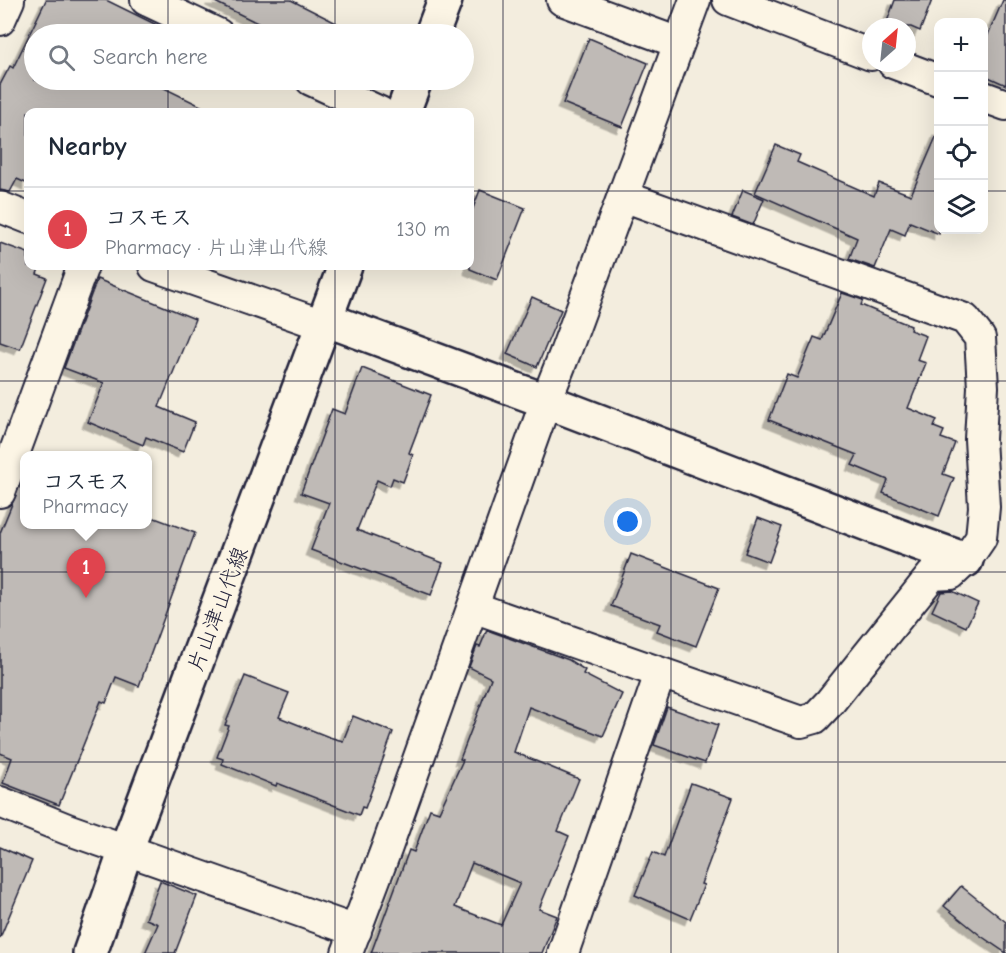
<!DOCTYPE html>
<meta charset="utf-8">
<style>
body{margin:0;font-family:"Comic Neue","Klee One",sans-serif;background:#f2f2f3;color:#1f2937}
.controls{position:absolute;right:18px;top:18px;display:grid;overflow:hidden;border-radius:12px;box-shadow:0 6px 24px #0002}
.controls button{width:54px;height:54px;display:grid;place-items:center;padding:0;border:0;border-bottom:2px solid #e0e1e3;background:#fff;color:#1f2937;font:30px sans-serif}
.compass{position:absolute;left:862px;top:18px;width:54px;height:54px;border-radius:50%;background:#fff;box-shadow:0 6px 24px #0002;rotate:27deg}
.you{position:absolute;left:628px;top:522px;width:21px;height:21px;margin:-15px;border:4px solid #fff;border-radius:50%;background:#1a73e8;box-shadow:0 0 0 9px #1a73e833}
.badge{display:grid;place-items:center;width:39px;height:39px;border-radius:50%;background:#c8321e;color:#fff;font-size:20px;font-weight:700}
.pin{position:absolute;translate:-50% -50px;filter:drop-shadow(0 2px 3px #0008)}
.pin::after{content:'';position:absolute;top:32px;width:21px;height:18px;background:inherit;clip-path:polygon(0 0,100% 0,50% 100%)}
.popup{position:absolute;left:20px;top:451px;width:132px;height:78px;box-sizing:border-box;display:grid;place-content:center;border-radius:12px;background:#fff;filter:drop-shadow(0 2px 4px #0005);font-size:20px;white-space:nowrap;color:#747a83}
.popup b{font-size:22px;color:#1f2937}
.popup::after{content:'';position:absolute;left:50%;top:100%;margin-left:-12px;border:12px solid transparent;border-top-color:#fff}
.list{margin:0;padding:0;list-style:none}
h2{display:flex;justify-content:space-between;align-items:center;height:78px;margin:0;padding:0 24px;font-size:26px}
h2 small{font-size:20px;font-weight:400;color:#747a83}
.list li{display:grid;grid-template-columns:39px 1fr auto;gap:18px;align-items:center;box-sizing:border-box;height:84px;padding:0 24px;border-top:2px solid #e0e1e3}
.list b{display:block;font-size:22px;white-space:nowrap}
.list p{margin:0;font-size:20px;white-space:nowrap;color:#747a83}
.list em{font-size:20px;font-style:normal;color:#747a83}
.icon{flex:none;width:33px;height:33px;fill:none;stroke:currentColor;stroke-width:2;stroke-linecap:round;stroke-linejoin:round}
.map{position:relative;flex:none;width:1006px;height:953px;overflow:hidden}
.search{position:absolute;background:#fff;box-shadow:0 6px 24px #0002;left:24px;top:24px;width:450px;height:66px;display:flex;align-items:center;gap:15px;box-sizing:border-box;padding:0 21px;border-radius:33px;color:#747a83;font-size:22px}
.panel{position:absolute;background:#fff;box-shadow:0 6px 24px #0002;left:24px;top:108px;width:450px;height:162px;border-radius:12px}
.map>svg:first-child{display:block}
.building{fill:#bfbab6;stroke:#22223b;stroke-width:1.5;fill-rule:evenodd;filter:url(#shadow)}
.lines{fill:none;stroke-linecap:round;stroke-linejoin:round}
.street-casing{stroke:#22223b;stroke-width:34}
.secondary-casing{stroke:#22223b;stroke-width:38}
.street{stroke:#fcf5e5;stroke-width:30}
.secondary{stroke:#fcf5e5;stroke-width:33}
.grid{fill:none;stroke:#22223b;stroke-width:1.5;stroke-opacity:0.55}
.labels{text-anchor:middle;stroke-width:4.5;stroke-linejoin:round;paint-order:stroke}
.street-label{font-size:22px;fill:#22223b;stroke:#fcf5e5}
</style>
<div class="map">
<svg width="1006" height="953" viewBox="0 0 1006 953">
<defs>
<filter id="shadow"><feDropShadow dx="-5.5" dy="5.5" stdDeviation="0" flood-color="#0004"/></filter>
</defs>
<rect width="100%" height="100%" fill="#f3edde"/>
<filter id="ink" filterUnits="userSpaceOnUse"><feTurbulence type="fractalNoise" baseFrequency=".0167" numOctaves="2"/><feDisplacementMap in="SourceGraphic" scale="12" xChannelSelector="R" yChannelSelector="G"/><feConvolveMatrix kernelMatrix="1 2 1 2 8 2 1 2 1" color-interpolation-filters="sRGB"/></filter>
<g filter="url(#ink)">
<g class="building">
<path d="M46 0H106L175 34H34V80H168L164 88 213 112H28V184L17 179 10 192 0 190V85L10 66 13 68Z"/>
<path d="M211 0H291L358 34H280Z"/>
<path d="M895 0H932L920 31 911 27H885Z"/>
<path d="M1003 0H1006V85L984 75V44Z"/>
<path d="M589 38 648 63 622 127 563 103Z"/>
<path d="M939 130V234L910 222 905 235 891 229 875 268 849 259 857 238 755 193 776 145 800 155 797 162 874 196 879 183 911 195Z"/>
<path d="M480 190 525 208 497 280 470 269V216Z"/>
<path d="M743 190 764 199 753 225 732 217Z"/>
<path d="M0 243 28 253V266H40L37 274 47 278 20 349 0 342Z"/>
<path d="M97 279 195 319 159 407 195 422 183 452 146 437 143 445 88 422 104 383 64 368Z"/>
<path d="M842 293 863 300 861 305 911 326 910 330 926 336 917 360 926 363 908 408 937 420 934 427 944 431 941 438 955 443 943 474 954 478 939 516 883 493 888 480 852 465 857 455 769 420 787 374 797 378 814 337 822 340Z"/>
<path d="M532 297 561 310 537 367 507 354Z"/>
<path d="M362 368 431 395 409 453 413 455 403 482 393 478 390 486 377 480 357 530 443 563 431 595 311 550 329 503 301 493 332 409 345 414Z"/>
<path d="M24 475V525H147V515L195 533 139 686 116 677 106 703 101 701 59 805 3 783 12 758 0 753V533Z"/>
<path d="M758 518 782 527 769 562 745 553Z"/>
<path d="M631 554 719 588 696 646 657 631 660 624 611 606Z"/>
<path d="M952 591 978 603 966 627 932 611 941 592Z"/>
<path d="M487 630 569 660 585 670 583 674 622 694 603 736 529 707 514 752 579 779 558 831 569 836 539 909 557 916 542 953H371L409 850 414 852 430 809 439 812 463 760 460 759 491 678 469 667 477 646 480 647ZM472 863 520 883 501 925 455 907Z"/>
<path d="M245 676 289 693 279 717 329 737 343 741 353 716 393 732 365 808 362 807 359 815 277 783 276 786 222 764 223 759 217 757 229 726 225 725Z"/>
<path d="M667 707 718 725 705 763 654 745Z"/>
<path d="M691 783 733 798 701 884 704 885 690 919 635 895 653 852 664 857Z"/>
<path d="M0 847 32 861 0 938Z"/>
<path d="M160 881 197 896 175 953H145L158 924 146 919Z"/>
<path d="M961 886 1006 922V953L981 936 944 906Z"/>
</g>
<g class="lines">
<defs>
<g id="street">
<path d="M146 0 218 34"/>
<path d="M562 0 679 43"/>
<path d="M728 0 871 55"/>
<path d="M0 20 9 0"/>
<path d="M893 63 938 80"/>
<path d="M311 80 380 112"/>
<path d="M984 97 1006 105"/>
<path d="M0 207 28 218"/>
<path d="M154 266 323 325"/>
<path d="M0 492 83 266"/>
<path d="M473 607 801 722 815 718 830 702 932 575 951 574 966 560 981 538 984 507 980 439 983 387 980 338 965 319 623 196"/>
<path d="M0 802 67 829 356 931"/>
<path d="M347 953 387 847 546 401 565 353 695 0"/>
<path d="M563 953 660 674"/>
</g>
<g id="secondary">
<path d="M432 34 445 0"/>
<path d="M403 112 415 80"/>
<path d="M325 319 546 401 907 539 966 560"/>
<path d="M90 953 126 850 345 266"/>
</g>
</defs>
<use href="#street" class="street-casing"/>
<use href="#secondary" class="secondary-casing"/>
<use href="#street" class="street"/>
<use href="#secondary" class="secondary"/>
</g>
</g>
<path class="grid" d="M168 0V34M335 0V34M503 0V953M671 0V953M838 0V953M168 80V112M335 80V112M0 191H28M470 191H938M984 191H1006M168 266V953M335 266V953M0 381H1006M0 572H1006M0 762H1006"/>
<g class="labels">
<g class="street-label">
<text transform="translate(217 609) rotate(-69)" y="8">片山津山代線</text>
</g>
</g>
</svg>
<div class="controls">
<button>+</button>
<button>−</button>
<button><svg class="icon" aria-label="locate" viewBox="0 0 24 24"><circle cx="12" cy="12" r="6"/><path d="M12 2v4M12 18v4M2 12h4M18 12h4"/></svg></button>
<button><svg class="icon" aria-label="layers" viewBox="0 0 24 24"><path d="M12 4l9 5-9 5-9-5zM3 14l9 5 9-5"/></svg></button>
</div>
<svg class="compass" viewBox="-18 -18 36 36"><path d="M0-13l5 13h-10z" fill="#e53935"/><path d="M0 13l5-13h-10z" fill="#747a83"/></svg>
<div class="you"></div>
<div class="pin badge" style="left:86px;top:598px;background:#e0444e">1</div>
<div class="popup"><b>コスモス</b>Pharmacy</div>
<div class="search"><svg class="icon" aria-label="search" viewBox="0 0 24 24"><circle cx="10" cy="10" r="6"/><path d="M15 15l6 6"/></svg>Search here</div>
<section class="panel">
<h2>Nearby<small></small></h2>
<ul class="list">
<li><span class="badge" style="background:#e0444e">1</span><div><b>コスモス</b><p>Pharmacy · 片山津山代線</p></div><em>130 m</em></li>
</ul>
</section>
</div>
